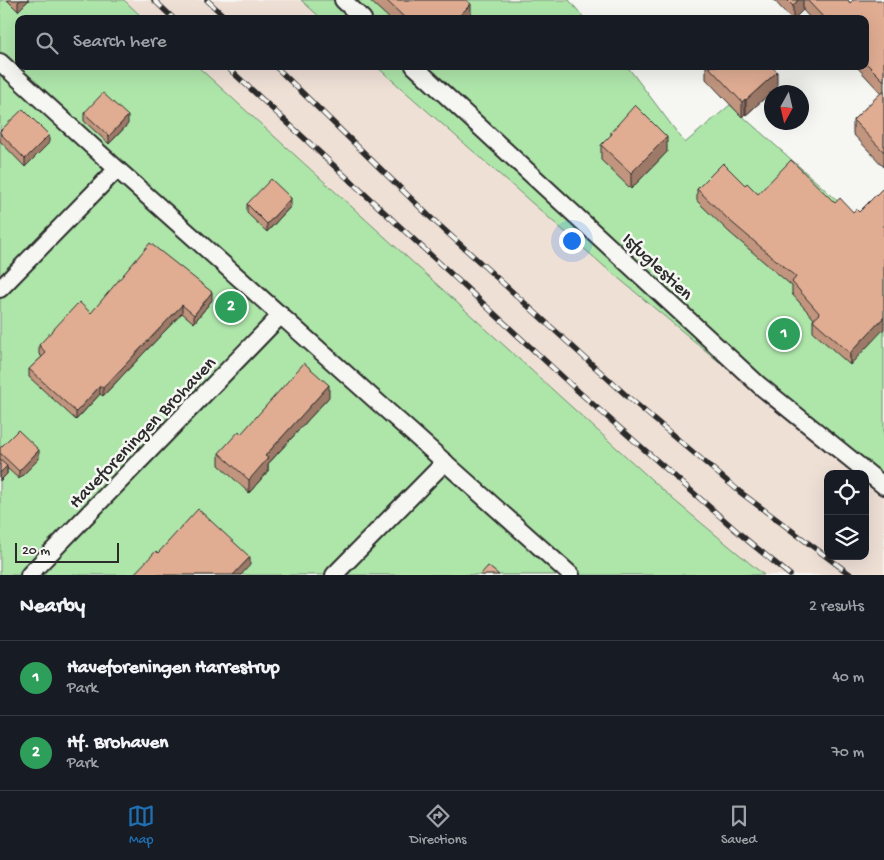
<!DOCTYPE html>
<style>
body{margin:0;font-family:"Gochi Hand",sans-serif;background:#242831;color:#f1f3f6}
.controls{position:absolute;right:15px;bottom:15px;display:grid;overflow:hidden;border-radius:10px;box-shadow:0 5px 20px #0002}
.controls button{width:45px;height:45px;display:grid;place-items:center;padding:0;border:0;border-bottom:1px solid #363941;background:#171b24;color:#f1f3f6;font:25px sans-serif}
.compass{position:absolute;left:764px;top:85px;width:45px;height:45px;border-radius:50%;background:#171b24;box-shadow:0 5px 20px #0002;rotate:188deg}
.scale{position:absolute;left:15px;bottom:12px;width:104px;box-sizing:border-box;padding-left:5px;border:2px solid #2b2b2b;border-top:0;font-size:14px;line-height:18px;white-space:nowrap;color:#2b2b2b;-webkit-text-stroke:4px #f6f6f2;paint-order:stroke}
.you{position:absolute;left:571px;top:240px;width:18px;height:18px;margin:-12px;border:4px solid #fff;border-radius:50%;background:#1a73e8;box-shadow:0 0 0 8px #1a73e833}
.badge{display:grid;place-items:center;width:32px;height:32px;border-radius:50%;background:#1f6fb2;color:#fff;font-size:16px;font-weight:700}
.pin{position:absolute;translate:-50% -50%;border:2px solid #fff;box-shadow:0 1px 5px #0006}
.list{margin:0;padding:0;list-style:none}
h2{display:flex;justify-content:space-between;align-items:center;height:65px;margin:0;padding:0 20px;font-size:21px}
h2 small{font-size:16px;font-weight:400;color:#9ea1a6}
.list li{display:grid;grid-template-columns:32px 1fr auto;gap:15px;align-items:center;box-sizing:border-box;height:75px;padding:0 20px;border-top:1px solid #363941}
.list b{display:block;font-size:19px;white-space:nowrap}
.list p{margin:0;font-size:16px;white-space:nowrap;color:#9ea1a6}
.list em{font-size:16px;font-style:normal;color:#9ea1a6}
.icon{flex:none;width:28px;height:28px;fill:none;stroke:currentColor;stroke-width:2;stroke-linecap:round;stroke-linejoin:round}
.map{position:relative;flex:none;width:884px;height:575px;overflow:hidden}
.search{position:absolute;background:#171b24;box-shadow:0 5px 20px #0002;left:15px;right:15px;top:15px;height:55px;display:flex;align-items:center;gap:12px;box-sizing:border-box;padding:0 18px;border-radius:10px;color:#9ea1a6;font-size:19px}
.sheet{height:215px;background:#171b24}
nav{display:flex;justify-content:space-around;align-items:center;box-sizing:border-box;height:70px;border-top:1px solid #363941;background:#171b24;font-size:14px;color:#9ea1a6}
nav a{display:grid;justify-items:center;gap:2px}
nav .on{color:#1f6fb2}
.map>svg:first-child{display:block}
.built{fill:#efe0d6}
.green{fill:#aee6aa;stroke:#6c886a}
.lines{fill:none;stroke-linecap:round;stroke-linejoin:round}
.lane-casing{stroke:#2b2b2b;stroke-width:20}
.lane{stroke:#f6f6f2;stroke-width:16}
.rail-casing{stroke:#2b2b2b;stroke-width:5.5}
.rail{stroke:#f6f6f2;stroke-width:4;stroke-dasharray:11;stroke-linecap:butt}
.wall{fill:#c1957e;stroke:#2b2b2b}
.shaded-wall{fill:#9d7967;stroke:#2b2b2b}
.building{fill:#e0ad93;stroke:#2b2b2b}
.labels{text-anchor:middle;stroke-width:5;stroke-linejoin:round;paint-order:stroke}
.street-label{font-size:19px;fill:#2b2b2b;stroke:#f6f6f2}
</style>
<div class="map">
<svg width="884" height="575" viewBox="0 0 884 575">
<rect width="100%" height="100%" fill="#f6f6f2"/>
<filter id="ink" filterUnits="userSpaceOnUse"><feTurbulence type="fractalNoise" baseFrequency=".02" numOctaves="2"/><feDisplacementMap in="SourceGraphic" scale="10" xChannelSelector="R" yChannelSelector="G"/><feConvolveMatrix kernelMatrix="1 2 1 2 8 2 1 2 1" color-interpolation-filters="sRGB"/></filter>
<g filter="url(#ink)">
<g class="built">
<path d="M124 0H301L322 19H144Z"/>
<path d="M197 66H376L605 267 765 400 859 474H828V556H865V479L884 493V575H764L675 501Z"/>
</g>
<g class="green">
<path d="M0 0H124L144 19H19V66H197L675 501 764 575H0Z"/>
<path d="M301 0H569L585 19H322Z"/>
<path d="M376 66H627L685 143 730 105 884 242V493L765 400 605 267Z"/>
</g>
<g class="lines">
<defs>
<g id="lane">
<path d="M343 0 363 19"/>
<path d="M0 62 117 169 571 575"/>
<path d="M414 66 759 385 884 486"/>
<path d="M0 289 117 169"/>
<path d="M29 575 281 315"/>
<path d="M334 575 445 462"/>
</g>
</defs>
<use href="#lane" class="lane-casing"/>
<use href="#lane" class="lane"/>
<defs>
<g id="rail">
<path d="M154 0 174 19"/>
<path d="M207 0 227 19"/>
<path d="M226 66 579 392 747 540 790 575"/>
<path d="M275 66 429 216 628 397 740 492 851 575"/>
</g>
</defs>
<use href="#rail" class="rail-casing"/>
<use href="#rail" class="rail"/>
</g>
<g class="wall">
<path d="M7 0H29L18 11Z"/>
<path d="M369 0H466L471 19H390Z"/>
<path d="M774 0H848L850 3H884V167L853 134V120L881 93 856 66H865V19H811L803 10 794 19H791Z"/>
<path d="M706 66H772L777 87 746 115 745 114 742 117 706 79Z"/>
<path d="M84 113 128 124 109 144 84 121Z"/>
<path d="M0 131 49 143 25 167 0 141Z"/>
<path d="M611 132 667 152 631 189 601 160V145L611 135Z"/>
<path d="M745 185 758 194 835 203 853 212 850 365 813 332V320L814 319 792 294V286L729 232 697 201V189Z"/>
<path d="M247 204 291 206 267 232 247 213Z"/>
<path d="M212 300 194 323 182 313 103 396 100 394 76 420 29 377V369L42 357 39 354V345L91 313Z"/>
<path d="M329 397 268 464V471L249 493 219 465V453L241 434Z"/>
<path d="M0 448 39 459 19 479 7 468V474L0 481Z"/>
</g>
<g class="shaded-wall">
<path d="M21 0H29L18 11V2Z"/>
<path d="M798 0H803V10L794 19H793V6Z"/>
<path d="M471 4V19H456Z"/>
<path d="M777 72V87L746 115V100Z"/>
<path d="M745 99V114L742 117V102Z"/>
<path d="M128 116V124L109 144V136Z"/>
<path d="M49 135V143L25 167V159Z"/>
<path d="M667 137V152L631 189V173Z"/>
<path d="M291 198V206L267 232V224Z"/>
<path d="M212 292V300L194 323V315Z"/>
<path d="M182 305V313L103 396V388Z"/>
<path d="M884 317V329L850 365V353Z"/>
<path d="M329 385V397L268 464V471L249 493V480L265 456Z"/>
<path d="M100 386V394L76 420V412Z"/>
<path d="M39 450V459L19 479V471Z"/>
<path d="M7 466V474L0 481V473Z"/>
<path d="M250 557V565L241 575H233Z"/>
</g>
<g class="building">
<path d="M386 0H466L471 4 456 19H406Z"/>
<path d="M787 0H798L793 6Z"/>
<path d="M807 0H848L850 3 853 0H881L884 3V81L865 62V19H825Z"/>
<path d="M708 66H772L777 72 746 100 745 99 742 102Z"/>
<path d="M884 90V152L853 120Z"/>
<path d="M103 93 128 116 109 136 84 113Z"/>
<path d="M635 105 667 137 631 173 601 145 612 134 611 132Z"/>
<path d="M23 109 49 135 25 159 0 133V131Z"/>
<path d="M791 160 835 203 840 198 853 212 856 209 859 212 882 189 884 191V317L850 353 813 320 820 314 792 282 796 277 729 220 697 189 723 163 745 185 747 183 758 194Z"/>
<path d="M271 179 291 198 267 224 247 204Z"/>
<path d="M150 243 212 292 194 315 182 305 103 388 100 386 76 412 29 369 46 353 39 345 79 302 91 313Z"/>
<path d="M304 363 329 385 265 456 268 458 249 480 219 453 239 431 241 434Z"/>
<path d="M18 430 39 450 19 471 0 453V448Z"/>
<path d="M0 460 7 466 0 473Z"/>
<path d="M198 509 250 557 233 575H133L156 551 158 553Z"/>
<path d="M488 566 499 575H480Z"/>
</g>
</g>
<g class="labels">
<g class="street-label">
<text transform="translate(659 265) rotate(43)" y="7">Isfuglestien</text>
<text transform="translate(141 431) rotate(-46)" y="7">Haveforeningen Brohaven</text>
</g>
</g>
</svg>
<div class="controls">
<button><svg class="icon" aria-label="locate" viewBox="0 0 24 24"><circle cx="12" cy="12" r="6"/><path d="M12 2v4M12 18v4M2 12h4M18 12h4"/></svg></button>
<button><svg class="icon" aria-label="layers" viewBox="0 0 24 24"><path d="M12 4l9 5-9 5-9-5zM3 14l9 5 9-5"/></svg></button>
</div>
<svg class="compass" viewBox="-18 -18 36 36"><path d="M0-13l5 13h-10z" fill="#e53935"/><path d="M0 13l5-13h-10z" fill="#9ea1a6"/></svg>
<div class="scale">20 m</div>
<div class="you"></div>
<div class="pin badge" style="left:784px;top:334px;background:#2e9e5b">1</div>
<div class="pin badge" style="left:231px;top:307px;background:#2e9e5b">2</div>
<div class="search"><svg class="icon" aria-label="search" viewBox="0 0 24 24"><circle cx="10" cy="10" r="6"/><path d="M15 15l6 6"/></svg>Search here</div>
</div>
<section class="sheet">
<h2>Nearby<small>2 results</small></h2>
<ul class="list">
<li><span class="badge" style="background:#2e9e5b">1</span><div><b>Haveforeningen Harrestrup</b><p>Park</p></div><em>40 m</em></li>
<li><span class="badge" style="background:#2e9e5b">2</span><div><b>Hf. Brohaven</b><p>Park</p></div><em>70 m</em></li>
</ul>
</section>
<nav>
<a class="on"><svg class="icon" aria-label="map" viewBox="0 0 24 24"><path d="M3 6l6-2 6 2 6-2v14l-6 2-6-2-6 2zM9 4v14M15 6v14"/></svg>Map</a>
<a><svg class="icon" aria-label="directions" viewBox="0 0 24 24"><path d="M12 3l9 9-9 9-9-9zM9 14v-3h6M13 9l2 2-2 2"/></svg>Directions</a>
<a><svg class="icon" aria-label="saved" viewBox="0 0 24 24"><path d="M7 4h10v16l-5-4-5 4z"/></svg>Saved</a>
</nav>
